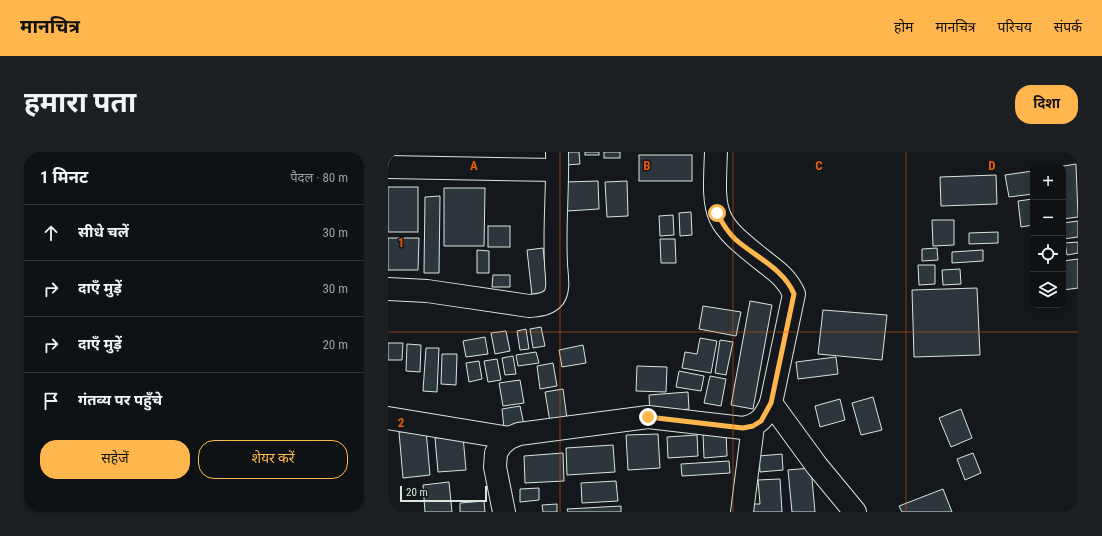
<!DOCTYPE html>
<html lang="hi">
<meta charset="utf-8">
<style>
body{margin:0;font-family:"Roboto Condensed","Noto Sans Devanagari",sans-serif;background:#1d2022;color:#f1f3f6}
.controls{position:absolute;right:12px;top:12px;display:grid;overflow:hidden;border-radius:8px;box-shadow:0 2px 6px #0003}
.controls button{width:36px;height:36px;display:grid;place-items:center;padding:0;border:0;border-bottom:1px solid #2f3234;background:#0f1215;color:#f1f3f6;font:20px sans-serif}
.scale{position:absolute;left:12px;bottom:10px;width:87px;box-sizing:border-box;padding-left:4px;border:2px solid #d8e6dc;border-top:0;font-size:11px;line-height:14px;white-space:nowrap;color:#d8e6dc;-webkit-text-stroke:3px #14181c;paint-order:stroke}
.stop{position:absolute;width:12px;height:12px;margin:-9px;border:3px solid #ffb74d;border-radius:50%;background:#fff}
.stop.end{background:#ffb74d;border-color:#fff;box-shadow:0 1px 4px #0008}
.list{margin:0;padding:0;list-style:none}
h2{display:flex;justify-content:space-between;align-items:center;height:52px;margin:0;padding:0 16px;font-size:17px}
h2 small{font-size:13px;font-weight:400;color:#9b9ea0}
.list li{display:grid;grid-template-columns:26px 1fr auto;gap:12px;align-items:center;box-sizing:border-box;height:56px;padding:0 16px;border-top:1px solid #2f3234}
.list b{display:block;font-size:15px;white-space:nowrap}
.list em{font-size:13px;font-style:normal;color:#9b9ea0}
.actions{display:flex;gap:8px;padding:12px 16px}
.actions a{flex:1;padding:9px 0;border:1px solid #ffb74d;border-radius:16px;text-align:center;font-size:14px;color:#ffb74d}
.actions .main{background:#ffb74d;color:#111}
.icon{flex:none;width:22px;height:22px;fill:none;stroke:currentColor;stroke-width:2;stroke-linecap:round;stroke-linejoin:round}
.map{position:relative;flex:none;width:690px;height:360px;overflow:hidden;border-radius:16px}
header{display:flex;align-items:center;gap:24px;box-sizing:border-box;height:56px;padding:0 20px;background:#ffb74d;color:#111}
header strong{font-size:19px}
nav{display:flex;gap:22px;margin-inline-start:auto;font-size:14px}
.intro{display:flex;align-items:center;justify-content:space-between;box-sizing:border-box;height:96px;padding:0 24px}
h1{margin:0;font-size:28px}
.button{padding:10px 18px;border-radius:16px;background:#ffb74d;color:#111;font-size:14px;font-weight:700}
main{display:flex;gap:24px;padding:0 24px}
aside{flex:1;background:#0f1215;border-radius:16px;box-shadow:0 2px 6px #0003}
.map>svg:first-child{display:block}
.building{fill:#2c363c;stroke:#d8e6dc}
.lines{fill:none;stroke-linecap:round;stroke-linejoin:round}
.minor-casing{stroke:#d8e6dc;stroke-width:24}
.minor{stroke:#14181c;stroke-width:22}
.route{stroke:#ffb74d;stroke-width:5}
.grid{fill:none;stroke:#e8590c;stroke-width:1;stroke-opacity:0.55}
.grid-label{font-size:13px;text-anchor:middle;font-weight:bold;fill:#e8590c;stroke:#14181c;stroke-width:3;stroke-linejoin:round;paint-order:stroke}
</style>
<header>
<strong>मानचित्र</strong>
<nav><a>होम</a><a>मानचित्र</a><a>परिचय</a><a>संपर्क</a></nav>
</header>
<div class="intro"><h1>हमारा पता</h1><a class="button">दिशा</a></div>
<main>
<aside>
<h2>1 मिनट<small>पैदल · 80 m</small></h2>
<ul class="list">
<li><svg class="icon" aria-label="ahead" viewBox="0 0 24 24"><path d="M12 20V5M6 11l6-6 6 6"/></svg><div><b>सीधे चलें</b></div><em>30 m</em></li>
<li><svg class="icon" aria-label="right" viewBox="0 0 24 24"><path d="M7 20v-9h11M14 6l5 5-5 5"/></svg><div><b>दाएँ मुड़ें</b></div><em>30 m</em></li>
<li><svg class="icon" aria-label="right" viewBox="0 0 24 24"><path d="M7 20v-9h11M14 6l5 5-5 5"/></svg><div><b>दाएँ मुड़ें</b></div><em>20 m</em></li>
<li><svg class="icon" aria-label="arrive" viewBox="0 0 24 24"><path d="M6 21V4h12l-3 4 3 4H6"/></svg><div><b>गंतव्य पर पहुँचे</b></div></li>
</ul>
<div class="actions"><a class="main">सहेजें</a><a>शेयर करें</a></div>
</aside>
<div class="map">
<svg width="690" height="360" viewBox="0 0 690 360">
<rect width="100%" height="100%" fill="#14181c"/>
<g class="building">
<path d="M177 0H191L192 12 178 13Z"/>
<rect x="197" y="0" width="14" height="3"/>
<rect x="216" y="0" width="16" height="6"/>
<rect x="251" y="3" width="53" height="26"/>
<path d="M688 12 690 65 675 67V15H669Z"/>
<path d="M645 19V42L621 45 617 23Z"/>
<path d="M608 23 609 52 553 54 552 25Z"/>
<path d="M210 29 211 57 179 59 178 30Z"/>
<path d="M239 29 240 64 219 65 217 30Z"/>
<rect x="0" y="35" width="30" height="45"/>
<path d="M56 36H97L96 94H56Z"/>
<path d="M52 44 51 121H36L37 45Z"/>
<path d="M645 47V73L633 75 630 49Z"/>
<path d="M303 60 304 83 292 84 291 61Z"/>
<path d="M285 63 286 83 272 84 271 64Z"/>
<path d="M544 68H566V93L545 94Z"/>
<path d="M690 69V85L675 87V71Z"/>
<rect x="100" y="74" width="22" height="21"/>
<path d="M610 80V91L581 92V81Z"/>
<path d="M0 86H31L30 118H0Z"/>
<path d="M272 87H287L288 111H273Z"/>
<path d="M690 90V101L679 103 677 91Z"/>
<path d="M155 96 160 141 144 143 139 98Z"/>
<path d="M549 96 550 108 534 109V97Z"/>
<path d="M89 98 101 99V121H89Z"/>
<path d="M595 98V109L564 111V100Z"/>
<path d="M690 107V136L675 138V109Z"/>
<path d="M530 113H547V132L531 133Z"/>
<path d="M572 117 573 132 555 133 554 118Z"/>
<path d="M105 123H122V135H104Z"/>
<path d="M589 136 592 203 526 205 524 138Z"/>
<path d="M362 149 384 153 365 257 343 253Z"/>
<path d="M315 154 353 160 348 184 311 177Z"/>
<path d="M435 158 499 163 494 208 430 202Z"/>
<path d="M153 175 157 194 145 196 142 177Z"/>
<path d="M138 177 141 197 132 198 129 179Z"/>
<path d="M118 179 122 199 107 202 103 181Z"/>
<path d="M97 185 100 202 78 205 75 189Z"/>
<path d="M312 186 329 189 323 221 294 216 297 200 309 202Z"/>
<path d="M332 188 345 190 338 223 327 221Z"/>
<path d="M0 191H15L14 208H0Z"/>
<path d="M19 192 33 193 32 220 18 219Z"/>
<path d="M195 193 198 211 174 215 171 198Z"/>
<path d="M38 196H51L49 240 35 239Z"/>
<path d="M148 200 151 211 130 214 128 203Z"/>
<path d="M54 202H69L68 233 53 232Z"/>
<path d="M125 204 128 222 117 223 114 206Z"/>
<path d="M448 205 450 222 410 227 408 210Z"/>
<path d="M109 207 113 228 100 230 96 209Z"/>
<path d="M91 209 94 227 81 230 78 211Z"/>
<path d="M165 211 169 234 152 237 149 214Z"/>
<path d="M249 214 279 215 278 240 248 239Z"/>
<path d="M291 219 316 224 313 239 288 235Z"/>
<path d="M322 224 338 227 333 254 316 251Z"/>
<path d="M132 228 136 251 115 254 111 231Z"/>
<path d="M175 237 179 267 162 270 157 240Z"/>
<path d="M300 240 301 257 262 261 261 243Z"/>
<path d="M485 245 494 278 473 283 464 251Z"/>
<path d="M452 247 457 268 432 275 427 254Z"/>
<path d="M132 254 136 273 116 276 114 257Z"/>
<path d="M573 257 584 286 563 295 551 266Z"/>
<path d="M38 278 42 323 15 326 11 280Z"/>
<path d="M338 280 339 304 316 306 315 282Z"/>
<path d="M270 282 272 316 240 318 238 283Z"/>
<path d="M309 283 310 304 280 306 279 285Z"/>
<path d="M75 284 78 318 50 320 47 286Z"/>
<path d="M225 293 227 320 179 323 178 296Z"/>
<path d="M175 301 176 329 137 331 136 304Z"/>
<path d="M585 301 593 321 577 328 569 307Z"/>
<path d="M394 302 395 318 372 320 371 304Z"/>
<path d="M341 309 342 321 294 324 293 312Z"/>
<path d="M423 316 427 360H404L400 318Z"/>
<path d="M392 327 394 360H361V352H372L370 328Z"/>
<path d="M228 329 230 349 194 351 193 331Z"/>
<path d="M61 330 64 360H37L35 333Z"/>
<path d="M151 336V348L132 350V337Z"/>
<path d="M555 337 564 360H514L511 354Z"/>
<path d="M96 349 97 360H72V351Z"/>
<path d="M169 352V360H155L154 353Z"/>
<path d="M233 354V360H180L179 357Z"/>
</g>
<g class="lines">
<defs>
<g id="minor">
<path d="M0 15 169 18"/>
<path d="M0 137 39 139 141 154C150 153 160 153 166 145 172 136 168 121 168 111 166 74 170 37 169 0"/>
<path d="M383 251 429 314 467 360"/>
<path d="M0 266 121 286"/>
<path d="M116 360 107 315 108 301 113 293 121 286 131 282 260 265 355 276C371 273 377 265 383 251L406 142C400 128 390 120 378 111 325 69 325 67 328 0"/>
<path d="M354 360 365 274"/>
</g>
</defs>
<use href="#minor" class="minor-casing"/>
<use href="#minor" class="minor"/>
</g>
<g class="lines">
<path class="route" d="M260 265 355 276 365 274 373 269 383 251 406 142C396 117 366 104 347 87 339 79 334 71 329 61"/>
</g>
<path class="grid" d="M172 0V360M345 0V360M518 0V360M0 180H690"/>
<g class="grid-label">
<text x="86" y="18">A</text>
<text x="259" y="18">B</text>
<text x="431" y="18">C</text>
<text x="604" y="18">D</text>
<text x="13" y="95">1</text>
<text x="13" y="275">2</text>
</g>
</svg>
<div class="controls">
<button>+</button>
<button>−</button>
<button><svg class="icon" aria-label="locate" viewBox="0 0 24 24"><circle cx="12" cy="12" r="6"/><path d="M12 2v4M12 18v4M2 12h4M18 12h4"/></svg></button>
<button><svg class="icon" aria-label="layers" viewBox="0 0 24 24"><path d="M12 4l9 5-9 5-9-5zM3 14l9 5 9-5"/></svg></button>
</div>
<div class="scale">20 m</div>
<div class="stop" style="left:329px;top:61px"></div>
<div class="stop end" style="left:260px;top:265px"></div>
</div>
</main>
